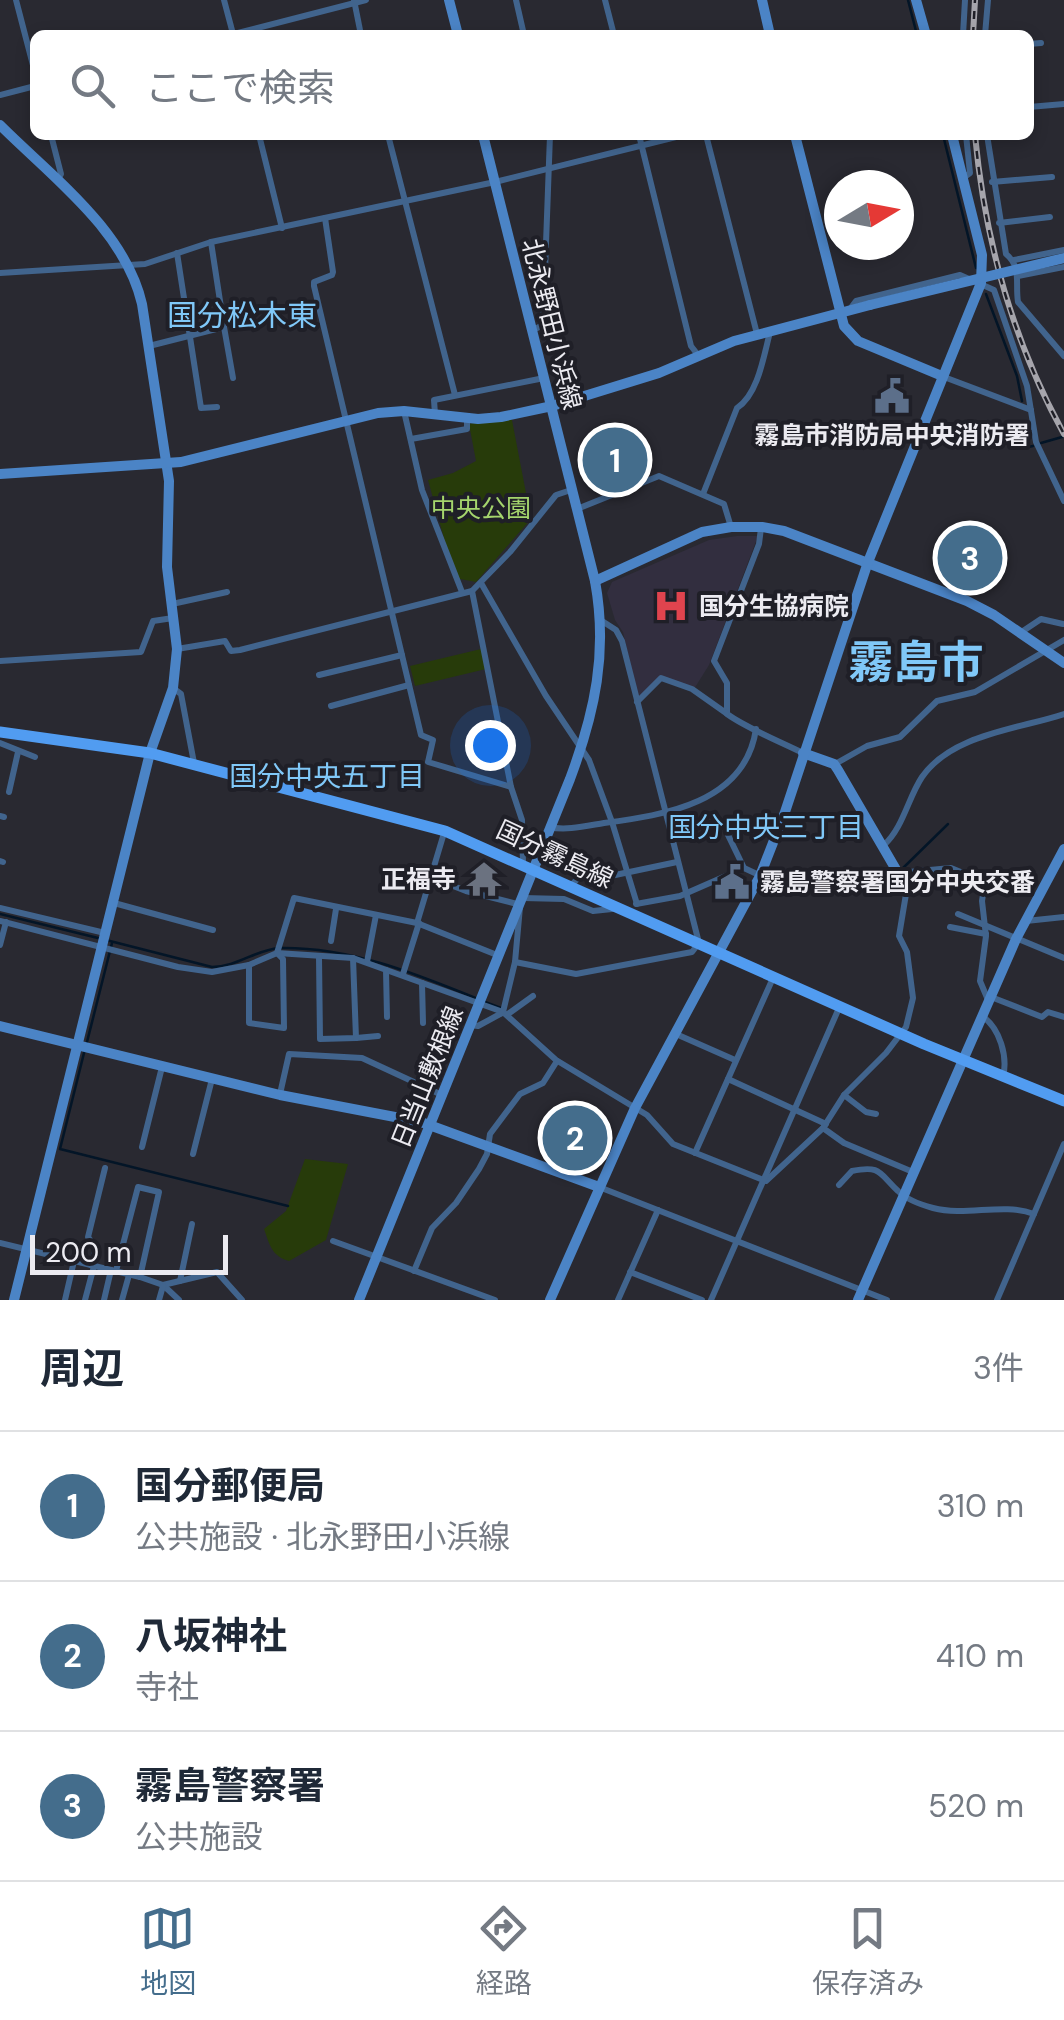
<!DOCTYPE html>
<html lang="ja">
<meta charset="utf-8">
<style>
body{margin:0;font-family:"DM Sans","Noto Sans JP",sans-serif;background:#f2f2f3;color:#1f2937}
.compass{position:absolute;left:824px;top:170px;width:90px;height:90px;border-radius:50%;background:#fff;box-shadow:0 5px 15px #0003;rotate:80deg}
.scale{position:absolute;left:30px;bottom:25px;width:198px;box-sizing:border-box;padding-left:10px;border:5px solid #ecebf1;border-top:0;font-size:28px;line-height:35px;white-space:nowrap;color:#ecebf1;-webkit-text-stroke:8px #1f1f27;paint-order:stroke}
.you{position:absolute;left:490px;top:745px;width:35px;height:35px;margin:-25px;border:8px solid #fff;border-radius:50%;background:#1a73e8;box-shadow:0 0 0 15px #1a73e833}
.badge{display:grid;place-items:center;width:65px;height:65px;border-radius:50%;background:#446d8c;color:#fff;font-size:32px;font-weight:700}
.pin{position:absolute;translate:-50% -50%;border:5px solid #fff;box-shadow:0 2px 10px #0006}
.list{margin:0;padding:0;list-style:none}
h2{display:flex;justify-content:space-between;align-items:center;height:130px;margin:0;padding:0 40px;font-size:42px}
h2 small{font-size:32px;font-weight:400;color:#747a83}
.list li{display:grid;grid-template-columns:65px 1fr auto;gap:30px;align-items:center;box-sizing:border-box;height:150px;padding:0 40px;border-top:2px solid #e0e1e3}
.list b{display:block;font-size:38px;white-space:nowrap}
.list p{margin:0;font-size:32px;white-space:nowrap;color:#747a83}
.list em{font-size:32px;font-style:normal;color:#747a83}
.icon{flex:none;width:55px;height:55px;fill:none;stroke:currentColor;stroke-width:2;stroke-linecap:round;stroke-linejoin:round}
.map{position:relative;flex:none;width:1064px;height:1300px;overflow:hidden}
.search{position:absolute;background:#fff;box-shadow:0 5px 15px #0003;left:30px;right:30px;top:30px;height:110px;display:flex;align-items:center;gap:25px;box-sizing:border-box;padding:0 35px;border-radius:15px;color:#747a83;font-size:38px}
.sheet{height:580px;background:#fff}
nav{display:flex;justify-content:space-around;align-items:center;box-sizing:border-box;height:140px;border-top:2px solid #e0e1e3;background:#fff;font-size:28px;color:#747a83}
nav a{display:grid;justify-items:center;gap:5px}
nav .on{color:#446d8c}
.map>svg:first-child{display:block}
.medical{fill:#322e3f}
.green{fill:#273b0a}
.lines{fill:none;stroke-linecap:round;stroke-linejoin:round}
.stream{stroke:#031527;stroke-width:2.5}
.street{stroke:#41648d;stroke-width:6}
.secondary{stroke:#4b84c6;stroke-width:10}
.primary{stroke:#519cf1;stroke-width:11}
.rail-casing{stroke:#a6a5ac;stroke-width:6}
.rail{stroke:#1f1f27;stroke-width:2.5;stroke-dasharray:8;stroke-linecap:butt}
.secondary-bridge{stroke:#4b84c6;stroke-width:10}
.labels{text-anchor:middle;stroke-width:8;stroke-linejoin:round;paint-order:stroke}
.street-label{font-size:25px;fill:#ecebf1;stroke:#1f1f27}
.poi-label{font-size:25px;font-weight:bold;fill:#ecebf1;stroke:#1f1f27;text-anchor:start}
.park-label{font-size:25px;fill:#a5d56d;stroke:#1f1f27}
.neighbourhood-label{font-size:28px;fill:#80c8f8;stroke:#1f1f27}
.quarter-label{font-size:30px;fill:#80c8f8;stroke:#1f1f27}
.town-label{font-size:45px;font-weight:bold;fill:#80c8f8;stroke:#1f1f27}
</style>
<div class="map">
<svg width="1064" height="1300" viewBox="0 0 1064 1300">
<rect width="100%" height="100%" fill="#292931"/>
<path class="medical" d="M737 536H758L709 665 694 689 661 677 639 700 623 632 615 620 607 593 612 582 709 540Z"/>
<g class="green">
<path d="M511 415 531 519 476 582 455 578 428 480 453 473 476 461 469 424Z"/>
<path d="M481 649 486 669 415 686 410 666Z"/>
<path d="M305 1159 348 1164 326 1240 289 1261C272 1256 270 1246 264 1229L286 1211Z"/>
</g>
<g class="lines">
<g class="stream">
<path d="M908 0 917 35"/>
<path d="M943 135 976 268"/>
<path d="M986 294 1017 376 1022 401"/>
<path d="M1025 423 1028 447 1033 446"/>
<path d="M1041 443 1062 437"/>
<path d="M902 869 948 824"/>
<path d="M0 914 98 938"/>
<path d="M106 940 212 967C237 967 257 949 280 948 351 947 414 973 478 999"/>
<path d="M485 1002 501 1008"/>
<path d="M87 1042 112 943"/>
<path d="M85 1049 60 1149 288 1206"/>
</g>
<g class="street">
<path d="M16 0 35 73"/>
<path d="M224 0 233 34"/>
<path d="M354 0 361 35"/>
<path d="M516 0 524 35"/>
<path d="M605 0 614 35"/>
<path d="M230 35 366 0"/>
<path d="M963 35 965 0"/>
<path d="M985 35 988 0"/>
<path d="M1029 44 1041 43"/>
<path d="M0 95 35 86"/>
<path d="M1029 107 1064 104"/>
<path d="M51 135 61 174 57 181"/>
<path d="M259 135 282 228"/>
<path d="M388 135 455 395"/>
<path d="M639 135 691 346 698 355"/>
<path d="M706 135 757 334"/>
<path d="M987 135 1006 254C1022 267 1015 283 1018 302L1064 356"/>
<path d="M963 178 970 173 966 135"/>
<path d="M992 182 1052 177"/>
<path d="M325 218 333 272 332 275 314 282V286L421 735 433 740 428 762 511 787"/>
<path d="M999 223 1050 217"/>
<path d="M177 253 201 408 217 407"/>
<path d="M1014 260 1064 250"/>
<path d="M0 273 145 264 211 242 495 182 684 135"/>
<path d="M1018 276 1064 267"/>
<path d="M850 309 856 301 960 275 994 290 1027 386 1036 442 1064 501"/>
<path d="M224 327 233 378"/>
<path d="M533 330 543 325 550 135"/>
<path d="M149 346 224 327 211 242"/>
<path d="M944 377 1031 410"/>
<path d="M404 411 422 490 462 592"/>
<path d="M435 414 434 400 544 378"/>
<path d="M411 439 467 429V419"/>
<path d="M703 494 737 408C758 395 764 355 770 332"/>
<path d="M577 509 659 476 724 504 731 527"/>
<path d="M761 528 759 544 714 661 727 683V714C748 729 779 741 803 753"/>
<path d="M481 583 546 696 589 760 612 822 637 904"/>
<path d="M472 591 511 787 522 820 523 864"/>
<path d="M172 604 227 592"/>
<path d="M1020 633 1041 619 1063 624"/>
<path d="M177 649 225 641 231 651 240 650 472 591 510 552 556 495 571 490"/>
<path d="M0 661 141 652 153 621 173 618"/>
<path d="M319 675 402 655"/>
<path d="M173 688 181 694 194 763"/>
<path d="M637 702 661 678 692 689 726 713"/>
<path d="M331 706 409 685"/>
<path d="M0 743 35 757"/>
<path d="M835 764 867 746 900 737 937 701 975 692 1064 640"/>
<path d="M9 792 18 752"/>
<path d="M0 816 4 817"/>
<path d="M549 827C566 831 586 826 604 823 665 815 745 803 756 729"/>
<path d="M728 835 744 868"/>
<path d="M884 845C903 828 908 798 922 777 952 734 1019 729 1064 714"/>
<path d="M0 861 3 862"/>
<path d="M430 877 466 891 517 904 520 907 515 962 503 1012 556 1060 647 1115 673 1144 766 1181 823 1128 844 1095 886 1053 906 1027 913 998 907 952 899 936 906 894V884L898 873 951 868 985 882 982 901 986 936 980 981 988 1000"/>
<path d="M571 886 578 878H601L677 862"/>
<path d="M523 898 564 899 593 911 612 909"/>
<path d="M114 903 213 930"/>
<path d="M636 904 680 896 744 868 759 875"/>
<path d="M0 908 105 933"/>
<path d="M958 914 1064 958"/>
<path d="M0 921 178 967 212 972 249 965 277 953 353 958 503 1012"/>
<path d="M1026 921 1064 917"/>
<path d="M417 923 444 833"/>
<path d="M950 927 986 934"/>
<path d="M331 941 336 909"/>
<path d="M0 945 6 922"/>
<path d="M319 957 320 1039 356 1038 353 958"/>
<path d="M367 962 376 915"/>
<path d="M515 962 576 974 692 952 699 943 622 641 616 630 602 621"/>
<path d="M249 965V1023L284 1028 283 959 277 953 294 898 417 923 497 955"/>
<path d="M386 970 387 1017"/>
<path d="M403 974 419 923"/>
<path d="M422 983 423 1023"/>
<path d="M991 997 1042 1017 1048 1012 1064 1017"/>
<path d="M508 1014 533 996"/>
<path d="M982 1016C1000 1028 1008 1057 1003 1077"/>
<path d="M470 1025 478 1026 502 1013"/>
<path d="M676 1034 735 1060"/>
<path d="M356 1038 378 1036"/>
<path d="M728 1079 826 1124"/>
<path d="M280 1094 289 1054 362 1058 442 1095"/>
<path d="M844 1095 866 1112 876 1114"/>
<path d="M823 1128 844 1143 913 1172"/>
<path d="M142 1147 162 1067"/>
<path d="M695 1153 773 978"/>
<path d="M193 1154 212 1079"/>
<path d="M839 1185 852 1171C881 1165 879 1173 898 1191 906 1199 922 1205 933 1208 967 1217 1002 1202 1034 1214"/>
<path d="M599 1187 887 1300"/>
<path d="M333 1241 495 1300"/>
<path d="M0 1243 140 1277 163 1285 179 1300"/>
<path d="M91 1265 96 1248 88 1237 105 1168"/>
<path d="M116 1271 138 1187 159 1192 140 1277"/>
<path d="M414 1271 432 1228 456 1203 479 1169 487 1154 490 1134 520 1094 543 1083 557 1061"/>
<path d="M630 1272 702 1300"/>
<path d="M180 1281 192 1224"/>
<path d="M163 1285 217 1272 242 1300"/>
<path d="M65 1300 74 1261"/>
<path d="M85 1300 94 1266"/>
<path d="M104 1300 111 1270"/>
<path d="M122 1300 129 1275"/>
<path d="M159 1300 163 1286"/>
<path d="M618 1300 658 1210"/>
<path d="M711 1300 839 1008"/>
<path d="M997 1300 1064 1144"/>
</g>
<g class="secondary">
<path d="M449 0 458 35"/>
<path d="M762 0 770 35"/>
<path d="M916 0 926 35"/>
<path d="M0 125C52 177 125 230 142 304L169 481 167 567 177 649 173 688 150 753 14 1300"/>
<path d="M795 135 844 326 858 341 942 376"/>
<path d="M0 474 181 462 378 413 404 411 478 419 501 417 552 406 659 373 734 341 870 305"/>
<path d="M595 581 702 532 731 527H762L784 531 967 601 994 615 1064 663"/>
<path d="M803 753 834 764 838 770 898 873"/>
<path d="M0 1026 280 1095 421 1122 599 1187"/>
<path d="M359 1300 570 779C595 712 608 652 595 581L483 135"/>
<path d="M550 1300 635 1108 760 876 785 812 868 562 981 283 982 255 952 135"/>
<path d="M858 1300 1016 939 1064 849"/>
</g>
<path class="primary" d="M0 732 150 753 445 831 924 1044 1064 1101"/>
<defs>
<g id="rail">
<path d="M973 35 975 0"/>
<path d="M975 135C985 242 1012 340 1064 434"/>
</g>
</defs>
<use href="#rail" class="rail-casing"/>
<use href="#rail" class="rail"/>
<path class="secondary-bridge" d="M870 305 1064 258"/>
</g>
<defs>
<symbol id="civic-bare" viewBox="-9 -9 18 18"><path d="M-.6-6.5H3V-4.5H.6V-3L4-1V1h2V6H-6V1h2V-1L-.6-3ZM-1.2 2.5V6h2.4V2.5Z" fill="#5c6f8a" stroke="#1f1f27" stroke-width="2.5" paint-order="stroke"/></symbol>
<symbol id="hospital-bare" viewBox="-9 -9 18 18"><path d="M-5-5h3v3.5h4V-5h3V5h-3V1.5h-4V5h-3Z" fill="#e0444e" stroke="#1f1f27" stroke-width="2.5" paint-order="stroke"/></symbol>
<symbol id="temple-bare" viewBox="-9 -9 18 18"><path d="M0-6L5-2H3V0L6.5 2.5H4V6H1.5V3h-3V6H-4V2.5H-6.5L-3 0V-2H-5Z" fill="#6b7280" stroke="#1f1f27" stroke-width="2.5" paint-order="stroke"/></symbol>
</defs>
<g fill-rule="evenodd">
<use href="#civic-bare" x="867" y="371" width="50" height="50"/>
<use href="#hospital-bare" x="646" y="581" width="50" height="50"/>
<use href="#temple-bare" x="459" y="854" width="50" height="50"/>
<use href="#civic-bare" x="707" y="857" width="50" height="50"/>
</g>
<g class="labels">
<g class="street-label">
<text transform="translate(552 324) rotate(76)" y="9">北永野田小浜線</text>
<text transform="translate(555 854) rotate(25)" y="9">国分霧島線</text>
<text transform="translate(427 1077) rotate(-68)" y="9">日当山敷根線</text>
</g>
<g class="poi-label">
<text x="892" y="444" text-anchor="middle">霧島市消防局中央消防署</text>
<text x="699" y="615">国分生協病院</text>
<text x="456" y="888" text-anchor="end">正福寺</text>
<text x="760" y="891">霧島警察署国分中央交番</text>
</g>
<g class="park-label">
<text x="481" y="517">中央公園</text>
</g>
<g class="neighbourhood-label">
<text x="327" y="786">国分中央五丁目</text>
<text x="766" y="837">国分中央三丁目</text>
</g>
<g class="quarter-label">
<text x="242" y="326">国分松木東</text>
</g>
<g class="town-label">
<text x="916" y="678">霧島市</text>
</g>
</g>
</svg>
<svg class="compass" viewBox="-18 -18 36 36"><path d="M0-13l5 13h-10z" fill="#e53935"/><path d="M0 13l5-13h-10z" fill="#747a83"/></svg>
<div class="scale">200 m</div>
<div class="you"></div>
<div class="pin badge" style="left:615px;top:460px">1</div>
<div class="pin badge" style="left:575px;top:1138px">2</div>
<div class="pin badge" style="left:970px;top:558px">3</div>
<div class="search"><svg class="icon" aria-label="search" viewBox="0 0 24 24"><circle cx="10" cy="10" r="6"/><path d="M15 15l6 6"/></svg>ここで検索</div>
</div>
<section class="sheet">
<h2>周辺<small>3件</small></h2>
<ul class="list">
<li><span class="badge">1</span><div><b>国分郵便局</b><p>公共施設 · 北永野田小浜線</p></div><em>310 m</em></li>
<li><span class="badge">2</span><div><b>八坂神社</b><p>寺社</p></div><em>410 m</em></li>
<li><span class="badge">3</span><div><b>霧島警察署</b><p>公共施設</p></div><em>520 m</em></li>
</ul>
</section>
<nav>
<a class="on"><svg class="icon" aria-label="map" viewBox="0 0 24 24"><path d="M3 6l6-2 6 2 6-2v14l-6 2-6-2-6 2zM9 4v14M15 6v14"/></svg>地図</a>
<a><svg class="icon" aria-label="directions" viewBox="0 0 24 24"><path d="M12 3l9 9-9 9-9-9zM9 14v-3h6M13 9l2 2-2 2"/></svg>経路</a>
<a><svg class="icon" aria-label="saved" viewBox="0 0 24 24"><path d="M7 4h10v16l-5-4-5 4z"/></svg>保存済み</a>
</nav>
